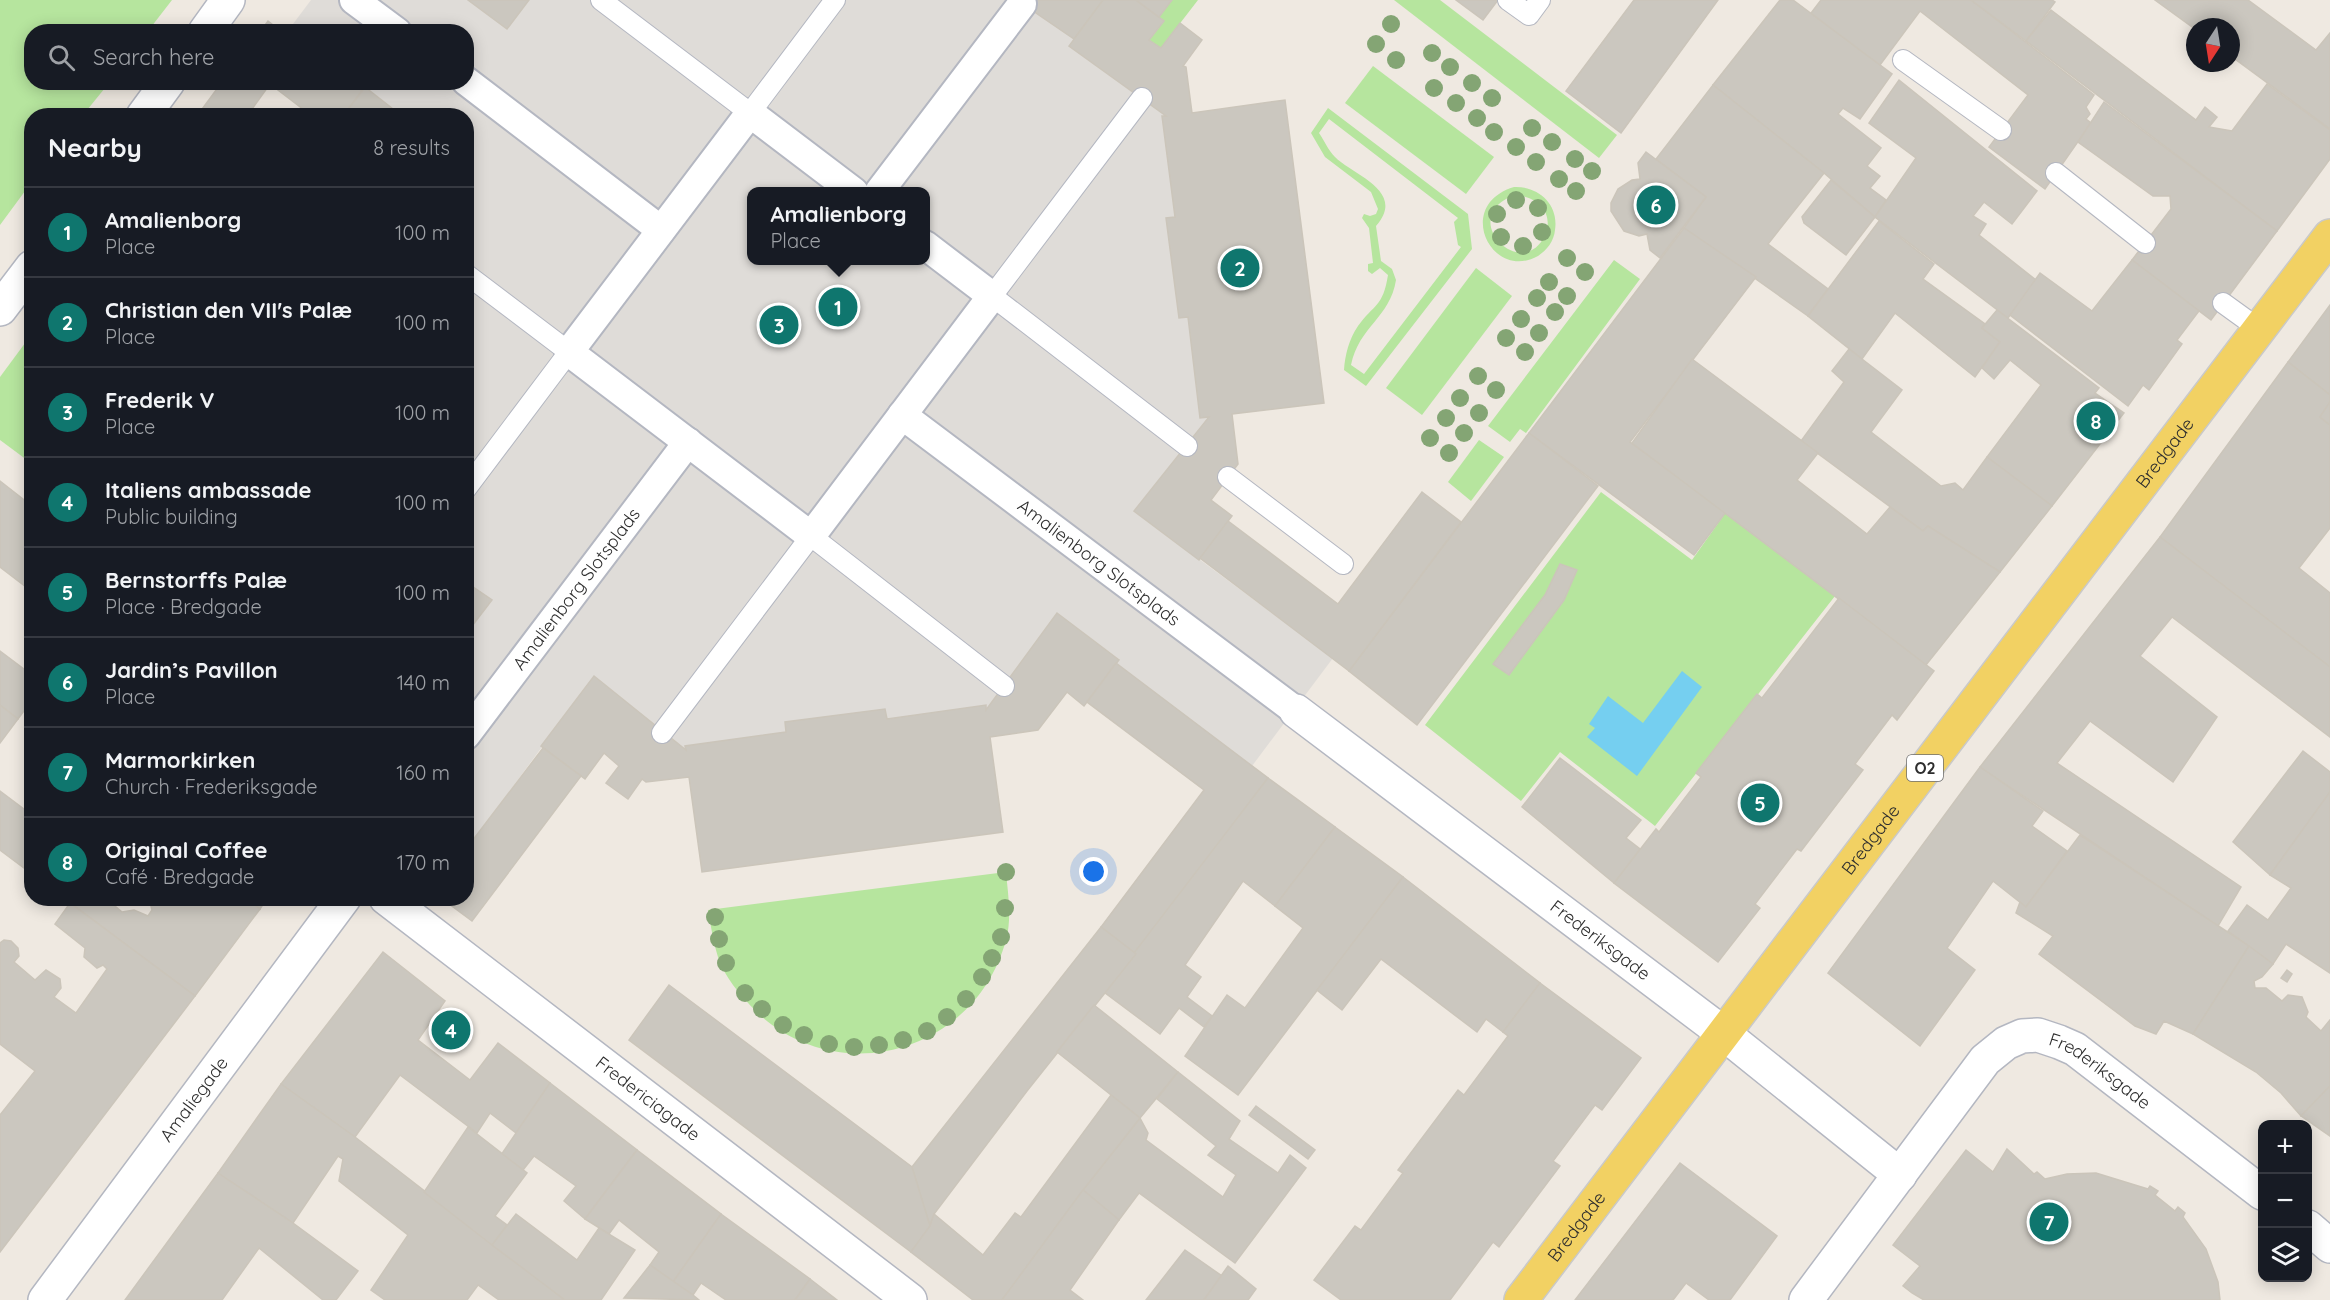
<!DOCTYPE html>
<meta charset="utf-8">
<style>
body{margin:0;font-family:Quicksand,sans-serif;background:#20242c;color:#f1f3f6}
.controls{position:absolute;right:18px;bottom:18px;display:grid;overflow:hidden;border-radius:12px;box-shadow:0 3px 15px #0003}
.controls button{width:54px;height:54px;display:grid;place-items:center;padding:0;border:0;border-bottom:2px solid #363941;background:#171b24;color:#f1f3f6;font:30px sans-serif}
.compass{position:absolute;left:2186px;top:18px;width:54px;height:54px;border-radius:50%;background:#171b24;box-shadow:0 3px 15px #0003;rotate:192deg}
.you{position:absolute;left:1094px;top:872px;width:21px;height:21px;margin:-15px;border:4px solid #fff;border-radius:50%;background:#1a73e8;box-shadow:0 0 0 9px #1a73e833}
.badge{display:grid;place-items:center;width:39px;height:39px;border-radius:50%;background:#0f766e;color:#fff;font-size:20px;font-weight:700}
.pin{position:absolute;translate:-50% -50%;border:3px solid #fff;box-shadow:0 2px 6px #0006}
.popup{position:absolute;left:747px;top:187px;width:183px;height:78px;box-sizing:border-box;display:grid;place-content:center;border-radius:12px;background:#171b24;filter:drop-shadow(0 2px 4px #0005);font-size:20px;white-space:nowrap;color:#9ea1a6}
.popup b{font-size:22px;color:#f1f3f6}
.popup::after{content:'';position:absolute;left:50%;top:100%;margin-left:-12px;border:12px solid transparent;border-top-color:#171b24}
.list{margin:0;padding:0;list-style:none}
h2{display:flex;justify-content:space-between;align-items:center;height:78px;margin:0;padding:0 24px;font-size:26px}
h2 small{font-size:20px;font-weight:400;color:#9ea1a6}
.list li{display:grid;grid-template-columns:39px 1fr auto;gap:18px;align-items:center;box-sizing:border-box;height:90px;padding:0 24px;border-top:2px solid #363941}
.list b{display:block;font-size:22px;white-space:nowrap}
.list p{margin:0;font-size:20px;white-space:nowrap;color:#9ea1a6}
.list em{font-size:20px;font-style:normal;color:#9ea1a6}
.icon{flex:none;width:33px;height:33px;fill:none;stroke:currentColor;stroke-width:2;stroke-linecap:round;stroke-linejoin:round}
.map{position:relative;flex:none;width:2330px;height:1300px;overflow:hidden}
.search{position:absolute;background:#171b24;box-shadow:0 3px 15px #0003;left:24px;top:24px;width:450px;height:66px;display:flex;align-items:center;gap:15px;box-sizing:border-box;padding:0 21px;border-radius:24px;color:#9ea1a6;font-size:22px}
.panel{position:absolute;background:#171b24;box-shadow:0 3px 15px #0003;left:24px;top:108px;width:450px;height:798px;border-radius:24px}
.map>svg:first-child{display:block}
.green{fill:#b6e59e;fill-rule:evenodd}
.plaza{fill:#dfdcd8;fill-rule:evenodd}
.water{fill:#75cff0}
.building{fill:#cbc7bf;stroke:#cbc5ba;stroke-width:1.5}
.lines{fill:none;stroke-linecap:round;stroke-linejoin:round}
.service-casing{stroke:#b4b7c1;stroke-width:22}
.pedestrian-casing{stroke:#b4b7c1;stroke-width:32}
.minor-casing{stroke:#b4b7c1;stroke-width:36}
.primary-casing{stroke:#c9c9c9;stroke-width:36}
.service{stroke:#fff;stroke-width:20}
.pedestrian{stroke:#fff;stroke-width:28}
.minor{stroke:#fff;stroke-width:33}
.primary{stroke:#f2d163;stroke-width:33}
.tree{fill:#84a574}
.labels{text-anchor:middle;stroke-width:6;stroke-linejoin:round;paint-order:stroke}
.shield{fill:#fff;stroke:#6d6d6d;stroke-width:1.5}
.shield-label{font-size:16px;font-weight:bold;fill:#2e2e2e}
.street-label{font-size:18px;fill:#2e2e2e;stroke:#fff}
</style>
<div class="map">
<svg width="2330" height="1300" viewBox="0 0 2330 1300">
<rect width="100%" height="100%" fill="#efe9e1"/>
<g class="green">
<path d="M0 0H172L148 31 32 32V82L109 83 83 115 32 116 31 183 0 225Z"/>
<path d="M1172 0H1198L1161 48 1149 40 1164 21 1159 17Z"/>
<path d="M1394 0H1440L1617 135 1599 158Z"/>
<path d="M1373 66 1494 157 1466 194 1345 103Z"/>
<path d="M1328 108 1468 214 1472 249 1366 386 1344 370C1345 355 1349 339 1358 326 1374 304 1383 307 1388 275L1380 268 1372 274 1368 271V264L1373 263 1369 228 1362 218 1364 214 1370 216 1376 214 1378 209 1371 192 1325 157 1311 133ZM1329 119 1458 218 1454 222 1458 245 1461 247 1364 374 1351 365C1359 326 1390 318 1396 280L1392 269 1381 261 1376 226C1407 191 1353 175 1335 157 1328 150 1324 140 1319 133Z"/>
<path d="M1514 187C1538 186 1559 204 1555 230 1554 241 1547 250 1538 256 1491 282 1454 205 1514 187ZM1515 195C1536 196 1555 212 1545 235 1523 284 1454 217 1515 195Z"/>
<path d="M1614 260 1640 279 1526 433 1520 429 1510 442 1488 426Z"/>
<path d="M1476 268 1512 296 1422 415 1386 388Z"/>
<path d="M31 335V463L0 440V377Z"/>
<path d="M1479 440 1504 457 1471 501 1448 482Z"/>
<path d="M1601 492 1692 560 1726 512 1835 596 1655 826 1560 752 1521 801 1425 725Z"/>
<path d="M1006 872C1008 894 1012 918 1006 940 977 1048 847 1090 762 1017 746 1002 729 983 720 963 714 946 711 927 708 910Z"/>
</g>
<path class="plaza" d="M311 0H468L507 29 529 0H1103L1069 46 1166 116H1162L1175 217 1166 218 1179 317H1188L1200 418 1209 417 1134 511 1333 658 1252 766 1116 663 1119 659 1057 613 986 710 985 705 887 719 885 709 785 722 786 732 685 746 686 750 594 676 467 849V634L492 600 467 582 466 116 402 115 365 87 362 91 350 83 466 82V32H287ZM751 192H925V260H751Z"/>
<path class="water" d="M1682 671 1702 687 1637 776 1587 737 1595 728 1589 724 1608 696 1643 723Z"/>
<g class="building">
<path d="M468 0H529L507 29Z"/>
<path d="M1017 0H1103L1074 39Z"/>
<path d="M1103 0H1136L1164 21 1149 40 1161 48 1180 23 1202 40 1183 66 1186 67 1192 113 1285 100 1324 403 1232 414 1238 464 1211 500 1232 516 1199 560 1134 511 1209 417 1200 418 1188 317 1179 318 1166 218 1175 217 1162 116H1166L1069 46Z"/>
<path d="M1136 0H1172L1159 17Z"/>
<path d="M1456 0H1498L1483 20Z"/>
<path d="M1634 0H1718L1621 133 1566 91Z"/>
<path d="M1780 0H1793L1892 74 1860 119 1843 108 1838 114 1881 148 1867 166 1880 176 1870 188 1886 200 1875 217 1824 173 1713 85Z"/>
<path d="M1821 0H1971L2094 95 2086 107 2090 114 2086 119 2091 123 2045 189 1989 147 2028 95 1920 11 1880 65 1811 13Z"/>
<path d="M1971 0H2052L2055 2 2026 41Z"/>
<path d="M2155 0H2248L2316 50 2330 33V129L2231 56V27H2195V29Z"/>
<path d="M2051 10 2196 120 2205 107 2217 117 2209 127 2232 131 2267 84 2330 130V159L2277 231 2026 41Z"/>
<path d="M268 21 282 32H260Z"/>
<path d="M1899 80 2037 191 2012 224 1984 202 1973 216 1986 224 1979 235 2036 280 2008 318 1875 217 1916 158 1869 123Z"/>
<path d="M222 82H350L362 91 343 116H312L270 84 247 116H197Z"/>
<path d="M1713 85 1824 173 1768 244 1828 289 1808 316 1684 228 1706 197 1656 159Z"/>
<path d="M365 87 402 116H343Z"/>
<path d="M2104 102 2277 231 2211 320 2132 260 2171 209 2170 196H2153L2078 142Z"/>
<path d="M1646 152 1706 197 1660 258 1650 250 1647 234 1639 236 1624 231 1611 211V203L1618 189 1632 180 1640 179 1638 163Z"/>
<path d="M1831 180 1875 217 1846 255 1804 223 1802 217Z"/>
<path d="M1879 221 1934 264 1923 279 1985 324 1982 328 2000 342 1975 377 1895 313 1862 359 1808 316Z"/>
<path d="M1684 228 1756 277 1630 442 1726 512 1694 555 1529 433Z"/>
<path d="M2132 260 2199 311 2177 340 2182 344 2149 390 2143 385 2128 406 2010 315 2040 273 2092 311Z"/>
<path d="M2330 305V395L2288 362Z"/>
<path d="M1997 310 2099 388 2095 393 2124 413 2052 506 1987 457 2041 385 2010 360 1994 379 1982 368 2000 342 1982 328Z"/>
<path d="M1849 349 1902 390 1871 432 1941 486 1955 483 1963 490 1987 457 2052 506 2000 572 1928 526 1923 531 1801 441 1844 382 1832 371Z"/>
<path d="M1692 359 1818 453 1797 480 1867 534 1890 507 1923 531 1928 526 2000 572 1926 665 1632 443Z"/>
<path d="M2288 362 2330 395V402L2320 417 2330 425V528L2299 568 2330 593V667L2160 537Z"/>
<path d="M2330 402V425L2320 417Z"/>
<path d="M1529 433 1598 486 1417 725 1349 671Z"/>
<path d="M0 481 32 506 30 590 0 567Z"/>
<path d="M1422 492 1461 522 1349 671 1200 558 1228 521 1338 604Z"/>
<path d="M2160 537 2330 667V737L2172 617 2140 656 2217 717 2173 782 2090 721 2057 763 2241 887 2218 926 1980 767Z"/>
<path d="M1560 564 1577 570 1564 600 1509 675 1493 664 1545 595Z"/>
<path d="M466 582 492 600 466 634Z"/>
<path d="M1839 598 1934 671 1897 720 1892 715 1855 764 1863 770 1801 851 1797 849 1755 904 1760 908 1718 962 1614 883 1656 829 1659 832 1701 777 1696 773 1757 694 1762 698Z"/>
<path d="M1057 613 1119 660 1084 706 1067 692 1038 730 990 737 1003 832 702 872 689 777 646 782 642 779 628 799 606 783 619 766 604 753 585 779 541 746 594 676 686 750 685 746 786 732 785 722 885 709 887 719 986 705V710Z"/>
<path d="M0 651 32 675V700L18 719 0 705Z"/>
<path d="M1116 663 1268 778 1136 954 1101 927 1204 790 1087 702Z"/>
<path d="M0 705 18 719 0 743Z"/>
<path d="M543 748 581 776 472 921 441 898H466V849Z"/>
<path d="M2303 751 2330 772V792L2270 875 2233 842Z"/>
<path d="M1560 758 1641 820 1626 838 1640 849 1614 883 1522 807Z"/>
<path d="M1980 767 2043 811 2032 826 2067 851 2026 907 1993 881 1947 948 1975 970 1920 1046 1828 973Z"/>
<path d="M1268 778 1335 827 1275 906 1243 881 1185 965 1201 977 1187 997 1212 1016 1204 1027 1179 1008 1160 1034 1104 992Z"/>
<path d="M0 791 32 815V874L0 850Z"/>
<path d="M2330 792V973L2286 944 2273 964 2228 931 2247 905 2268 920 2291 888 2270 875Z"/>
<path d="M1335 827 1403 877 1238 1095 1185 1056 1227 995 1245 1008 1303 928 1275 906Z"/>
<path d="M2080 835 2249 946 2193 1034 2164 1021 2156 1034 2135 1026 2039 954 2053 936 2016 913 2020 902 2026 907Z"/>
<path d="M1403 877 1540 983 1503 1032 1486 1019 1477 1032 1381 959 1342 1010 1317 990Z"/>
<path d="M64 898H120L115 906 122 912 134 910 148 916 152 910 149 898H247L260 909 195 996Z"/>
<path d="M247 898H267L260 909Z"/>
<path d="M70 903 195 996 0 1252V1115L35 1071 0 1044V943L4 940 11 941 18 948 19 956 14 962 35 980 46 970 60 979 61 988 54 997 76 1013 107 969 103 965 97 968 84 957 85 948 55 924Z"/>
<path d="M1101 927 1136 954 1027 1091 934 1214 930 1226 912 1167Z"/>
<path d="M2249 946 2273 964 2262 977 2254 981 2255 988H2266L2282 1001 2288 995 2302 997 2308 1012 2306 1017 2321 1031 2330 1020V1086L2301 1116 2281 1093 2256 1072 2193 1034Z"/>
<path d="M383 952 445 1001 418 1040 470 1080 498 1043 550 1083 516 1133 490 1113 477 1133 400 1075 355 1137 281 1084Z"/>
<path d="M2287 970 2292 974 2287 982 2281 978Z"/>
<path d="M1540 983 1641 1058 1602 1110 1595 1105 1553 1161 1560 1166 1499 1247 1493 1242 1450 1300H1341L1314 1280 1355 1226 1361 1230 1403 1173 1398 1170 1458 1090 1464 1095 1508 1036 1503 1032Z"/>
<path d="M669 985 912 1167 930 1226 911 1252 629 1040Z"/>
<path d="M1094 1005 1178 1072 1140 1118 1057 1052Z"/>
<path d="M1178 1072 1240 1121 1229 1139 1278 1173 1290 1155 1306 1168 1235 1263 1139 1193 1119 1220 1083 1190 1140 1118 1148 1133 1146 1140 1223 1197 1236 1175 1208 1155 1216 1146 1157 1099Z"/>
<path d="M550 1083 637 1150 585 1219 564 1201 576 1186 534 1156 523 1170 501 1155Z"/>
<path d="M281 1084 355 1137 565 1300H499L478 1285 467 1300H385L371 1290 408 1235 339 1181 343 1159 338 1156 293 1223 218 1173Z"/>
<path d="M2330 1086V1136L2301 1116Z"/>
<path d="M1111 1095 1140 1118 1083 1190 1002 1300H973L911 1252 930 1226 934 1214 983 1255 1015 1213 1021 1217Z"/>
<path d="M1256 1106 1315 1150 1308 1159 1249 1115Z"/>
<path d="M468 1127 527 1173 495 1216 507 1225 492 1245 424 1192Z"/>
<path d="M2007 1149 2034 1174 2037 1172 2045 1179 2067 1174 2096 1173 2148 1189 2150 1186 2158 1191 2155 1195 2175 1211 2178 1207 2185 1213 2183 1217 2206 1249 2218 1282 2220 1300H1924L1912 1293 1903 1286 1920 1266 1893 1245 1966 1150 1993 1172Z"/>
<path d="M637 1150 721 1214 673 1282 650 1265 659 1252 619 1220 609 1234 585 1219Z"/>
<path d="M1680 1163 1777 1236 1730 1300H1709L1686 1283 1673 1300H1575Z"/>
<path d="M218 1173 293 1223 358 1271 336 1300H323L259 1248 222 1300H125Z"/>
<path d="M1083 1190 1119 1220 1070 1290 1083 1300H1002Z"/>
<path d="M516 1214 577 1260 599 1228 635 1250 601 1300H565L492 1245Z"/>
<path d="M721 1214 810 1279 795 1300H726L701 1283 693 1295 673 1282Z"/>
<path d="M1185 1250 1222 1276 1204 1300H1146Z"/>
<path d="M650 1265 693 1295 699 1300 624 1298Z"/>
<path d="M1228 1266 1256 1289 1248 1300H1204Z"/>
<path d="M810 1279 837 1300H795Z"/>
</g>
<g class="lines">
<defs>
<g id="service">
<path d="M601 0 750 113 835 0"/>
<path d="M1508 0 1529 15 1540 0"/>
<path d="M1903 60 2001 130"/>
<path d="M1142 98 992 296 1187 446"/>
<path d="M2056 173 2145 243"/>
<path d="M466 274 569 352 466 489"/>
<path d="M2223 303 2259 329"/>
<path d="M1228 477 1343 564"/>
<path d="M662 733 811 536 1004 686"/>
</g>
<g id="pedestrian">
<path d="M354 0 397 32"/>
<path d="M466 81 661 230"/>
<path d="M854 192 750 113 569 352 811 536 992 296 925 245"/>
<path d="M879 192 1022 4"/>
<path id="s1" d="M902 415 1296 711"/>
<path id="s2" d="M466 735 688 442"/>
</g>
<g id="minor">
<path d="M205 32 228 0"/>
<path d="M143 116 168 82"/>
<path d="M0 309 32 267"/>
<path id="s3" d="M1296 711 1723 1033 1900 1175"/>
<path id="s4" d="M386 898 910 1300"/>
<path d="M2308 1227 2330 1246"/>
<path id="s5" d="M45 1300 344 898"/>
<path id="s6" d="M1806 1300 1985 1060 2006 1043 2022 1036 2038 1035 2059 1042 2075 1049 2262 1193"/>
</g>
<g id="primary">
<path id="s7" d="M1521 1300 2330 236"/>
</g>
</defs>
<use href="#service" class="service-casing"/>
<use href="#pedestrian" class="pedestrian-casing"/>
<use href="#minor" class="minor-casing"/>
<use href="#primary" class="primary-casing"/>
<use href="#service" class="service"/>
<use href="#pedestrian" class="pedestrian"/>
<use href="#minor" class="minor"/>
<use href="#primary" class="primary"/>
</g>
<g class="tree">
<circle cx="1391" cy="24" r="9"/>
<circle cx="1376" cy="44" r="9"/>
<circle cx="1432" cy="53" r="9"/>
<circle cx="1396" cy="60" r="9"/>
<circle cx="1450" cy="67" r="9"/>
<circle cx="1472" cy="83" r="9"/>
<circle cx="1434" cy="88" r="9"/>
<circle cx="1492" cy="98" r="9"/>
<circle cx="1456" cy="103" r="9"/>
<circle cx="1477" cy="118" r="9"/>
<circle cx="1532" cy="128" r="9"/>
<circle cx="1494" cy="132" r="9"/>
<circle cx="1552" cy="142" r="9"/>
<circle cx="1516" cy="147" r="9"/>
<circle cx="1575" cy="159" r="9"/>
<circle cx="1536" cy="162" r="9"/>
<circle cx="1592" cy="171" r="9"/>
<circle cx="1559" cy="179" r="9"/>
<circle cx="1576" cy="191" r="9"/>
<circle cx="1516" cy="200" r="9"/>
<circle cx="1538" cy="208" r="9"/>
<circle cx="1497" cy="214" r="9"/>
<circle cx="1542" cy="232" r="9"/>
<circle cx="1501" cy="237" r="9"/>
<circle cx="1523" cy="246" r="9"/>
<circle cx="1567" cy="258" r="9"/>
<circle cx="1585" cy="272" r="9"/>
<circle cx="1549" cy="282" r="9"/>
<circle cx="1567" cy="296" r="9"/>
<circle cx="1537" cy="298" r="9"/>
<circle cx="1555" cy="312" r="9"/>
<circle cx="1521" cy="319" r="9"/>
<circle cx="1539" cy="333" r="9"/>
<circle cx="1506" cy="338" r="9"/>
<circle cx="1525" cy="352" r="9"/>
<circle cx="1478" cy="376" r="9"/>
<circle cx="1496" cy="390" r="9"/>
<circle cx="1460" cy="398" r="9"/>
<circle cx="1479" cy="413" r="9"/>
<circle cx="1446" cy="418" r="9"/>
<circle cx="1464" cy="433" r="9"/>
<circle cx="1430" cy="438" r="9"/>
<circle cx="1449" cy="453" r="9"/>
<circle cx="1006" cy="872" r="9"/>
<circle cx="1005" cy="908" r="9"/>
<circle cx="715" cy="917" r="9"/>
<circle cx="1001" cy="937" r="9"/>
<circle cx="719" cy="939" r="9"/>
<circle cx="992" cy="958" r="9"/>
<circle cx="726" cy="963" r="9"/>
<circle cx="982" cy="977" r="9"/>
<circle cx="745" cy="993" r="9"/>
<circle cx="966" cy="999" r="9"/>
<circle cx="762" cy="1009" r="9"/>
<circle cx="947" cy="1017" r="9"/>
<circle cx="783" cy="1025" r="9"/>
<circle cx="927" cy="1031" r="9"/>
<circle cx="804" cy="1035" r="9"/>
<circle cx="903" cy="1040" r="9"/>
<circle cx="829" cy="1044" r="9"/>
<circle cx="879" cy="1045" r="9"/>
<circle cx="854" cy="1047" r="9"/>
</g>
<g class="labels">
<rect class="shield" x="1907" y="755" width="36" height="26" rx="4.5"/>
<g class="shield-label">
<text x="1925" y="774">O2</text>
</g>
<g class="street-label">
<text dy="6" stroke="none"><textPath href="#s7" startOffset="1064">Bredgade</textPath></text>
<text dy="6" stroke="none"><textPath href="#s1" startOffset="246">Amalienborg Slotsplads</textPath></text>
<text dy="6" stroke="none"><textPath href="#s2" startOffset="183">Amalienborg Slotsplads</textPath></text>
<text dy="6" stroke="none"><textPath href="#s7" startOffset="578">Bredgade</textPath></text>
<text dy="6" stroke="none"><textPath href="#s3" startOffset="381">Frederiksgade</textPath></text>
<text dy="6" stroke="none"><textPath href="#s6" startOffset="432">Frederiksgade</textPath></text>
<text dy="6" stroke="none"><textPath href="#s5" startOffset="250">Amaliegade</textPath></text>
<text dy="6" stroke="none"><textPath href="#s4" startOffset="330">Fredericiagade</textPath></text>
<text dy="6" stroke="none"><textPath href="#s7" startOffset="92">Bredgade</textPath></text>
</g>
</g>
</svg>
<div class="controls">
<button>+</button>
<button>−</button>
<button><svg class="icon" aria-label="layers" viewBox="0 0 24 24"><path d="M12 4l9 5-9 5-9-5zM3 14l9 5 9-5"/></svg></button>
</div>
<svg class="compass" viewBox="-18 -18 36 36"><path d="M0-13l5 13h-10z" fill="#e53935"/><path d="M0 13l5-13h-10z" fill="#9ea1a6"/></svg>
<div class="you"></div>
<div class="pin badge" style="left:838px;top:307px">1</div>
<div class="popup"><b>Amalienborg</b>Place</div>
<div class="pin badge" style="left:1240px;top:268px">2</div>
<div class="pin badge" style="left:779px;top:325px">3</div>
<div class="pin badge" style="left:451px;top:1030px">4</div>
<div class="pin badge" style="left:1760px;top:803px">5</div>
<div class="pin badge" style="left:1656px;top:205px">6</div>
<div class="pin badge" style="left:2049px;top:1222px">7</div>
<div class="pin badge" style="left:2096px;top:421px">8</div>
<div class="search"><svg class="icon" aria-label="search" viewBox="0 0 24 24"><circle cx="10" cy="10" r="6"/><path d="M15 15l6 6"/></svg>Search here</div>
<section class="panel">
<h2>Nearby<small>8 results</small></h2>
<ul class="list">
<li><span class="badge">1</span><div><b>Amalienborg</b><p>Place</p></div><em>100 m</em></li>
<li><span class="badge">2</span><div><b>Christian den VII's Palæ</b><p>Place</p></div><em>100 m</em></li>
<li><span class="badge">3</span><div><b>Frederik V</b><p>Place</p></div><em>100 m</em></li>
<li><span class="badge">4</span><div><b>Italiens ambassade</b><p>Public building</p></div><em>100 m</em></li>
<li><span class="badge">5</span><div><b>Bernstorffs Palæ</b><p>Place · Bredgade</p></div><em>100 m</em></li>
<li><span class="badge">6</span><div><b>Jardin’s Pavillon</b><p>Place</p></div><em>140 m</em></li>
<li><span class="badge">7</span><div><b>Marmorkirken</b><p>Church · Frederiksgade</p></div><em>160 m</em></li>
<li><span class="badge">8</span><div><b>Original Coffee</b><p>Café · Bredgade</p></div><em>170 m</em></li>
</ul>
</section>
</div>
